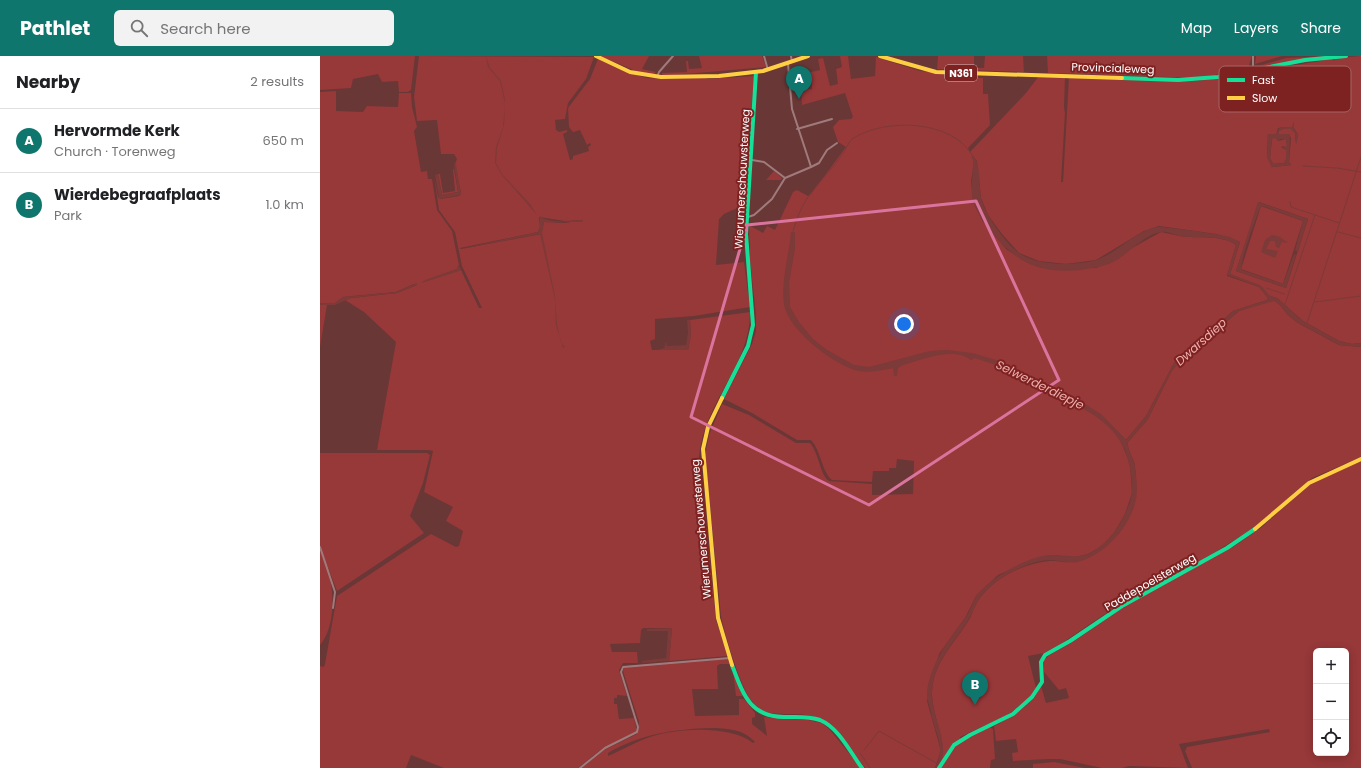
<!DOCTYPE html>
<meta charset="utf-8">
<style>
body{margin:0;font-family:Poppins,sans-serif;background:#f2f2f2;color:#202124}
.controls{position:absolute;right:12px;bottom:12px;display:grid;overflow:hidden;border-radius:6px;box-shadow:0 2px 10px #0003}
.controls button{width:36px;height:36px;display:grid;place-items:center;padding:0;border:0;border-bottom:1px solid #e0e0e0;background:#fff;color:#202124;font:20px sans-serif}
.you{position:absolute;left:584px;top:268px;width:14px;height:14px;margin:-10px;border:3px solid #fff;border-radius:50%;background:#1a73e8;box-shadow:0 0 0 6px #1a73e833}
.badge{display:grid;place-items:center;width:26px;height:26px;border-radius:50%;background:#0f766e;color:#fff;font-size:13px;font-weight:700}
.pin{position:absolute;translate:-50% -33px;filter:drop-shadow(0 1px 2px #0008)}
.pin::after{content:'';position:absolute;top:21px;width:14px;height:12px;background:inherit;clip-path:polygon(0 0,100% 0,50% 100%)}
.list{margin:0;padding:0;list-style:none}
h2{display:flex;justify-content:space-between;align-items:center;height:52px;margin:0;padding:0 16px;font-size:17px}
h2 small{font-size:13px;font-weight:400;color:#757577}
.list li{display:grid;grid-template-columns:26px 1fr auto;gap:12px;align-items:center;box-sizing:border-box;height:64px;padding:0 16px;border-top:1px solid #e0e0e0}
.list b{display:block;font-size:15px;white-space:nowrap}
.list p{margin:0;font-size:13px;white-space:nowrap;color:#757577}
.list em{font-size:13px;font-style:normal;color:#757577}
.icon{flex:none;width:22px;height:22px;fill:none;stroke:currentColor;stroke-width:2;stroke-linecap:round;stroke-linejoin:round}
.map{position:relative;flex:none;width:1041px;height:712px;overflow:hidden}
header{display:flex;align-items:center;gap:24px;box-sizing:border-box;height:56px;padding:0 20px;background:#0f766e;color:#fff}
header strong{font-size:19px}
nav{display:flex;gap:22px;margin-inline-start:auto;font-size:14px}
.search{width:280px;height:36px;background:#f2f2f2;display:flex;align-items:center;gap:10px;box-sizing:border-box;padding:0 14px;border-radius:6px;color:#757577;font-size:15px}
main{display:flex}
aside{flex:1;background:#fff}
.map>svg:first-child{display:block}
.green{fill:#973839;fill-rule:evenodd}
.water{fill:#7c3a38;fill-rule:evenodd}
.lines{fill:none;stroke-linecap:round;stroke-linejoin:round}
.stream{stroke:#7c3a38;stroke-width:1}
.street{stroke:#a07b7c;stroke-width:2}
.fast{stroke:#16e098;stroke-width:4}
.slow{stroke:#ffcf43;stroke-width:4}
.marked{fill:none;stroke:#da749d;stroke-width:3;stroke-linejoin:round}
.labels{text-anchor:middle;stroke-width:4;stroke-linejoin:round;paint-order:stroke}
.shield{fill:#7e2221;stroke:#d8bdbc;stroke-width:1}
.shield-label{font-size:10px;font-weight:bold;fill:#fff}
.street-label{font-size:11px;fill:#fff;stroke:#7e2221}
.water-label{font-size:12px;font-style:italic;fill:#eeb1b1;stroke:#7e2221}
.key{fill:#7e2221;stroke:#a56464;stroke-width:1}
.key-label{font-size:11px;fill:#fff}
</style>
<header>
<strong>Pathlet</strong>
<div class="search"><svg class="icon" aria-label="search" viewBox="0 0 24 24"><circle cx="10" cy="10" r="6"/><path d="M15 15l6 6"/></svg>Search here</div>
<nav><a>Map</a><a>Layers</a><a>Share</a></nav>
</header>
<main>
<aside>
<h2>Nearby<small>2 results</small></h2>
<ul class="list">
<li><span class="badge">A</span><div><b>Hervormde Kerk</b><p>Church · Torenweg</p></div><em>650 m</em></li>
<li><span class="badge">B</span><div><b>Wierdebegraafplaats</b><p>Park</p></div><em>1.0 km</em></li>
</ul>
</aside>
<div class="map">
<svg width="1041" height="712" viewBox="0 0 1041 712">
<rect width="100%" height="100%" fill="#693736"/>
<g class="green">
<path d="M0 0H95L91 34 88 36H79L78 25 62 26 58 18 33 23 31 32 0 34Z"/>
<path d="M99 0 274 1 266 23 248 47 245 63 235 64 236 74 239 76 247 74V76L243 78 250 104 253 103V100L269 95 268 91 271 89 270 87 267 89 260 74 253 76 249 71 248 52 270 23 278 3 307 16 327 22 350 23 386 21 387 23 434 20 424 149 404 158 399 163 396 209 424 206 430 251 374 260 335 263V283L330 285 332 294H368L371 279 370 264 430 256C431 308 383 348 379 401L396 564 408 600 349 605 352 572H323L321 574 320 587 290 588 292 596H317L318 607H303L299 614 307 640 297 639V642H294V648H297L299 663 314 662 317 675 279 695 258 712H124L91 699 86 712H0V610L4 611 5 608 17 540 111 478 136 491 139 490 143 475 126 465 133 451 104 436 113 395 109 394H57L76 286 44 256 25 244 31 242 77 237 97 229 94 228 76 236 23 241 15 247H0V36L16 35V55L43 56 47 50 78 51 79 37H91L92 51 97 71 94 75 101 116 107 115 108 123H112L117 154 132 175 139 209 137 213 100 227 141 214 159 252H162L142 210 135 176 119 154 114 120 118 141 120 143 139 140 141 137 135 108 137 103 134 98H121L117 64 97 65 94 41ZM219 161 245 165 263 164 245 167 224 166 221 178 141 193 140 192 218 176 220 171Z"/>
<path d="M280 0H329L322 13 336 16 333 19 316 15Z"/>
<path d="M379 0H442L446 11 342 20V17L367 16 366 5H368L369 13 382 12Z"/>
<path d="M520 0H528L531 23 555 20 556 1 600 15 654 19V22H663V38H668L670 69 648 92 650 96 706 37 719 20 745 21 744 51 745 57 741 126H743L749 21 879 25 1012 3 1014 5 1015 2 1041 0V287L1032 288 1019 285 983 265 957 242 949 240 942 231 910 218 920 186 896 178 839 170 824 175 776 204 746 208 719 205 699 197 682 178 668 159 661 142 657 105 652 100 654 107 651 125 653 145 662 164 687 194 721 212H776L841 176C847 177 854 179 860 180 877 183 901 178 916 189L907 220 939 231 948 242 947 244 913 255 854 307 826 360 806 384 782 360 801 381V386L810 408 812 437 805 458 794 477 782 490 768 498 752 502 734 499 712 504 678 519 656 540 645 562 619 598 607 645 621 695 615 712H545C532 696 520 674 502 664 486 655 468 660 451 657 443 656 436 651 431 644 421 632 404 577 401 560L385 399 389 379 402 348 429 359 476 387H490C499 397 500 419 509 425L552 428V439L593 438 594 405 577 403 576 412H569V415H553L552 426 512 424C502 416 501 395 491 384H477L432 357 404 343 432 288 436 275V259L430 204 429 169 443 177 447 170 455 174 473 136 477 134 488 140 491 138 526 91 518 86 513 71 519 64 531 63 533 61 525 37 482 49 481 34 492 33 491 16 500 14 498 3 503 2 510 30 518 28 516 13 522 11ZM974 66V72L978 79 976 87 975 77 971 73H963L959 75V78H969L971 82 969 106 971 109 953 111 947 101 948 78 956 79 958 72 972 71ZM939 146 988 163 966 232 916 215Z"/>
<path d="M618 0H654V12H664L665 0H703L704 16 617 13Z"/>
<path d="M727 0H932L928 13 878 22 728 17Z"/>
<path d="M936 0H962L935 8Z"/>
<path d="M1011 0 935 11 966 2Z"/>
<path d="M952 82H956L958 85 966 83 967 90 961 91 966 94V103L964 107 953 108 950 102Z"/>
<path d="M133 113H134L138 136 122 139 118 118H120L123 137 135 135Z"/>
<path d="M454 115 462 122 461 124H446Z"/>
<path d="M941 150 983 165 963 228 921 213Z"/>
<path d="M954 244 960 249 968 259 978 267 1019 289 1041 291V401L992 422 940 468 892 498 797 550 739 589 724 597 708 600 716 632 714 636C701 651 685 661 667 671L666 669 640 681 641 683 632 689 620 707C628 684 611 659 612 636 613 606 636 586 650 562 653 555 655 548 659 543 675 521 703 508 729 505 736 504 743 507 750 506 780 502 803 479 813 451 817 439 817 419 814 406 812 400 807 393 808 386L828 363 851 316 860 305 919 255Z"/>
<path d="M0 249H7L0 291Z"/>
<path d="M0 397H107L110 399 103 427 90 460 104 477 17 535 0 491Z"/>
<path d="M1041 405V712H872L865 695 867 691 950 676 949 673 859 688 868 712 809 710 802 712H782L740 703H728L693 705 692 697 698 696 696 683 676 685 674 670C692 661 712 649 721 630L726 647 749 642 746 632 739 634 724 616 723 605 728 600 751 587 807 549 916 489 942 471 988 429ZM996 595H1026V697H996Z"/>
<path d="M0 492C14 517 19 567 0 589Z"/>
<path d="M409 603 411 608H400L397 610 398 633H372L375 660 419 659V643H424L435 657V661L432 662V668L447 680 444 661 488 664 502 667 510 674 541 712H261L284 694 317 678 319 666 303 615 305 610ZM393 672C409 673 423 673 435 686L433 687C410 669 357 672 330 681 315 686 302 694 288 700V697C321 678 354 673 393 672Z"/>
<path d="M413 615 423 640H416Z"/>
<path d="M670 671 673 673 675 703 671 704 670 712H621L635 690 647 681Z"/>
<path d="M734 706 765 712H713V708Z"/>
</g>
<g class="water">
<path d="M166 0 170 12 181 25 185 44 184 69 177 92 176 107 182 118 210 148 217 159 182 119 175 107 176 91 183 72 185 47 180 25 168 11Z"/>
<path d="M974 66V72L978 79 976 89 975 77 971 73H963L959 75V78H970L969 106 971 109 953 111 952 112 947 101 948 78H956L960 71H972ZM956 82 959 85 960 83H966L967 90H961L966 94V103L964 107 953 108 950 102 952 83Z"/>
<path d="M652 99C661 104 659 132 661 142 665 158 685 187 699 197 717 210 755 210 776 204 798 197 813 176 837 171 842 170 899 178 906 180 911 181 916 184 920 186L910 218 940 229 949 239 957 242 983 265 1019 285 1032 288 1041 287V291L1019 289 978 267 968 259 960 249 954 245 919 255 860 305 851 316 828 363 808 386C807 393 812 400 814 406 816 416 818 433 816 443 811 470 784 500 757 506 749 507 740 505 732 504 709 503 669 525 658 545 655 550 653 556 650 561 636 586 613 606 612 636 610 661 633 688 618 712H615C627 689 614 678 611 656 610 650 607 645 607 638 609 610 628 584 645 562 650 556 652 547 656 540 669 522 711 498 734 499 746 499 757 503 770 497 788 488 800 470 808 451 813 440 812 430 811 418 805 367 767 355 728 335 716 328 704 320 690 314 679 310 667 306 655 302L651 304C634 290 599 304 581 310L578 312 577 320H574L573 312C562 314 550 317 539 315 515 310 468 274 464 248 461 223 469 200 471 176H475V193L469 227 470 251 479 266 493 283 507 294 534 309 549 311 610 295 627 294 652 297 676 304 762 346 782 359 806 384 826 360 854 307 913 255 947 244 948 242 939 231 907 219 916 189C901 178 877 183 860 180 854 179 848 175 842 176 827 176 806 200 793 206 783 211 771 212 761 214 719 218 694 206 669 173 663 165 655 154 653 144 650 131 653 120 653 108 654 105 652 102 652 99Z"/>
<path d="M134 108H136L141 139 119 143 115 119 118 118 122 139 138 136Z"/>
<path d="M938 146 988 163 978 196 975 194 983 165 943 150 940 152C936 163 919 206 922 214L963 228 974 198 976 199 966 232 916 215Z"/>
<path d="M220 160C229 168 251 165 263 164V166H224L222 177 235 240 237 268 241 287 245 291 243 292 236 269 235 243 220 178 140 193 218 176 220 171Z"/>
<path d="M952 179 960 181 968 187 962 186 959 192 956 191 955 185H950L946 193 958 195 955 202 941 196 945 184Z"/>
<path d="M138 209 141 213 139 215 101 227 105 224 137 213Z"/>
<path d="M97 227V229L77 237 31 242 15 249H0V247H15L23 241 76 236Z"/>
<path d="M367 264H370L371 279 368 294H338L344 292 346 285 347 290 366 289 368 277Z"/>
<path d="M352 572 349 605 323 607 321 605 346 602 348 575H327V573Z"/>
</g>
<g class="lines">
<g class="stream">
<path d="M983 110 1017 112 1041 116"/>
<path d="M970 146 971 151 1019 167"/>
<path d="M473 175C476 164 481 151 488 141 499 126 513 112 524 96 527 91 528 87 532 83 564 62 631 63 652 99"/>
<path d="M1018 176 1041 182"/>
<path d="M946 232 964 238"/>
<path d="M995 246 1041 240"/>
<path d="M964 251 995 159"/>
<path d="M987 267 1041 101"/>
<path d="M544 694 559 675 618 708"/>
<path d="M540 697 550 712"/>
</g>
<g class="street">
<path d="M444 0 448 14"/>
<path d="M471 0 472 6"/>
<path d="M933 13V0"/>
<path d="M337 21 339 16 353 0"/>
<path d="M477 73 512 63"/>
<path d="M432 104 444 106 465 122"/>
<path d="M491 111 499 107 507 94 517 87"/>
<path d="M428 161 434 159 452 143 465 122 491 111 472 53 468 8"/>
<path d="M0 491 15 536 13 552"/>
<path d="M260 712 285 692 317 676 318 671 301 616 303 611 410 602"/>
</g>
<g class="fast">
<path d="M802 22 858 24 898 21 985 4 1026 0"/>
<path d="M402 342 428 290 433 269 426 178 436 16"/>
<path d="M412 609C423 638 430 662 466 661 477 661 489 660 500 664 519 672 530 696 542 712"/>
<path d="M619 712 634 689 650 679 693 658 712 641 722 626 721 606 725 599 750 585 802 550 907 492 935 473"/>
</g>
<g class="slow">
<path d="M276 0 310 16 341 21 399 20 443 15 488 0"/>
<path d="M560 0 616 16 802 22"/>
<path d="M402 342 388 371 383 393 398 562 412 609"/>
<path d="M935 473 989 427 1041 403"/>
</g>
</g>
<path class="marked" d="M656 145 739 324 549 449 371 361 427 169Z"/>
<g class="labels">
<rect class="shield" x="625" y="9" width="32" height="16" rx="3"/>
<g class="shield-label">
<text x="641" y="21">N361</text>
</g>
<g class="street-label">
<text transform="translate(793 12) rotate(2)" y="4">Provincialeweg</text>
<text transform="translate(422 123) rotate(-87)" y="4">Wierumerschouwsterweg</text>
<text transform="translate(381 473) rotate(-95)" y="4">Wierumerschouwsterweg</text>
<text transform="translate(830 526) rotate(-30)" y="4">Paddepoelsterweg</text>
</g>
<g class="water-label">
<text transform="translate(881 286) rotate(-42)" y="4">Dwarsdiep</text>
<text transform="translate(720 329) rotate(26)" y="4">Selwerderdiepje</text>
</g>
</g>
<rect x="899" y="10" width="132" height="46" rx="6" class="key"/>
<rect x="907" y="22" width="18" height="4" fill="#16e098"/>
<rect x="907" y="40" width="18" height="4" fill="#ffcf43"/>
<g class="key-label">
<text x="932" y="28">Fast</text>
<text x="932" y="46">Slow</text>
</g>
</svg>
<div class="controls">
<button>+</button>
<button>−</button>
<button><svg class="icon" aria-label="locate" viewBox="0 0 24 24"><circle cx="12" cy="12" r="6"/><path d="M12 2v4M12 18v4M2 12h4M18 12h4"/></svg></button>
</div>
<div class="you"></div>
<div class="pin badge" style="left:479px;top:43px">A</div>
<div class="pin badge" style="left:655px;top:649px">B</div>
</div>
</main>
